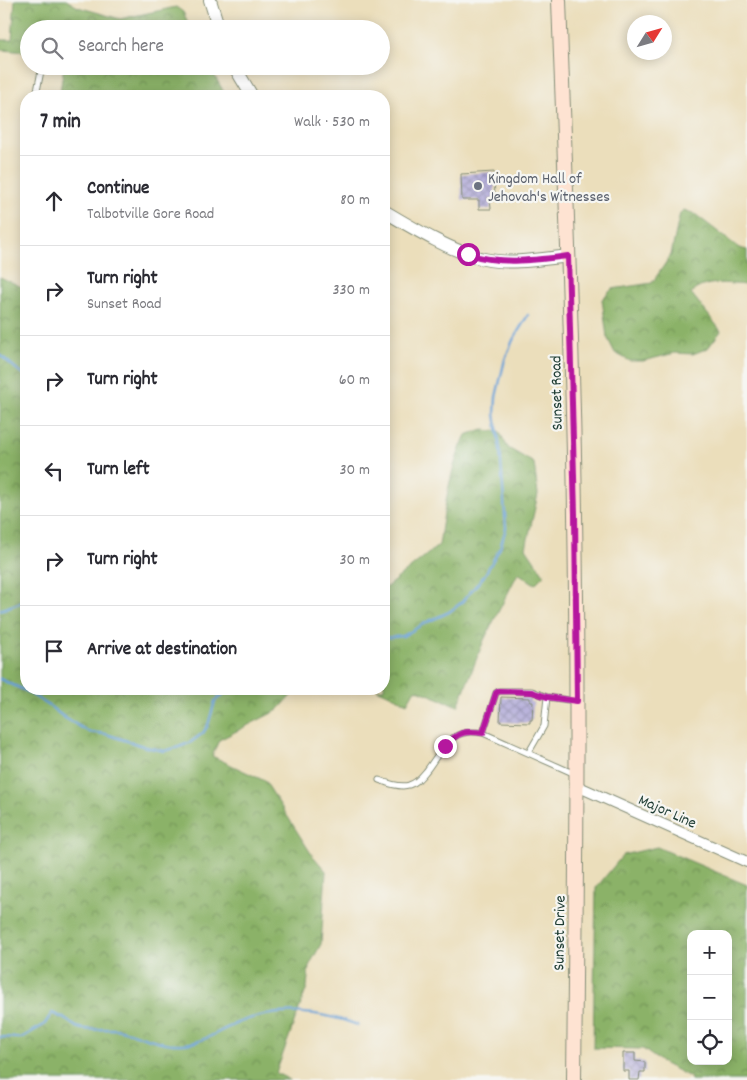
<!DOCTYPE html>
<meta charset="utf-8">
<style>
body{margin:0;font-family:Dekko,sans-serif;background:#f2f2f3;color:#2b2b33}
.controls{position:absolute;right:15px;bottom:15px;display:grid;overflow:hidden;border-radius:10px;box-shadow:0 2px 12px #0003}
.controls button{width:45px;height:45px;display:grid;place-items:center;padding:0;border:0;border-bottom:1px solid #e1e1e2;background:#fff;color:#2b2b33;font:25px sans-serif}
.compass{position:absolute;left:627px;top:15px;width:45px;height:45px;border-radius:50%;background:#fff;box-shadow:0 2px 12px #0003;rotate:53deg}
.stop{position:absolute;width:15px;height:15px;margin:-11px;border:4px solid #b5179e;border-radius:50%;background:#fff}
.stop.end{background:#b5179e;border-color:#fff;box-shadow:0 1px 5px #0008}
.list{margin:0;padding:0;list-style:none}
h2{display:flex;justify-content:space-between;align-items:center;height:65px;margin:0;padding:0 20px;font-size:21px}
h2 small{font-size:16px;font-weight:400;color:#7c7c81}
.list li{display:grid;grid-template-columns:32px 1fr auto;gap:15px;align-items:center;box-sizing:border-box;height:90px;padding:0 20px;border-top:1px solid #e1e1e2}
.list b{display:block;font-size:19px;white-space:nowrap}
.list p{margin:0;font-size:16px;white-space:nowrap;color:#7c7c81}
.list em{font-size:16px;font-style:normal;color:#7c7c81}
.icon{flex:none;width:28px;height:28px;fill:none;stroke:currentColor;stroke-width:2;stroke-linecap:round;stroke-linejoin:round}
.map{position:relative;flex:none;width:747px;height:1080px;overflow:hidden}
.search{position:absolute;background:#fff;box-shadow:0 2px 12px #0003;left:20px;top:20px;width:370px;height:55px;display:flex;align-items:center;gap:12px;box-sizing:border-box;padding:0 18px;border-radius:28px;color:#7c7c81;font-size:19px}
.panel{position:absolute;background:#fff;box-shadow:0 2px 12px #0003;left:20px;top:90px;width:370px;height:605px;border-radius:20px}
.map>svg:first-child{display:block}
.forest{fill:url(#forest-crowns);stroke:#55784e;fill-rule:evenodd}
.lines{fill:none;stroke-linecap:round;stroke-linejoin:round}
.stream{stroke:#68a0d6;stroke-width:2.5}
.building{fill:url(#building-cross-hatch)}
.service-casing{stroke:#858e78;stroke-width:7}
.minor-casing{stroke:#858e78;stroke-width:12}
.tertiary-casing{stroke:#858e78;stroke-width:14}
.secondary-casing{stroke:#858e78;stroke-width:16}
.service{stroke:#fff;stroke-width:5}
.minor{stroke:#fff;stroke-width:10}
.tertiary{stroke:#fff;stroke-width:12}
.secondary{stroke:#fee3d2;stroke-width:14}
.route{stroke:#b5179e;stroke-width:6}
.worship-dot{fill:#6b7280;stroke:#f6f6f2;stroke-width:2}
.labels{text-anchor:middle;stroke-width:4.5;stroke-linejoin:round;paint-order:stroke}
.worship-label{font-size:16px;fill:#5b616d;stroke:#f6f6f2;text-anchor:start}
.street-label{font-size:16px;fill:#1f3d34;stroke:#f6f6f2}
</style>
<div class="map">
<svg width="747" height="1080" viewBox="0 0 747 1080">
<defs>
<pattern id="forest-crowns" width="20" height="18" patternUnits="userSpaceOnUse" patternTransform="scale(1.25)"><rect width="20" height="18" fill="#8bb268"/><path d="M2 6a3 3 0 1 1 6 0M12 15a3 3 0 1 1 6 0" fill="none" stroke="#719256"/></pattern>
<pattern id="building-cross-hatch" width="8" height="8" patternUnits="userSpaceOnUse" patternTransform="scale(1.25)"><rect width="8" height="8" fill="#b0a9d8"/><path d="M0 0l8 8M0 8l8-8" fill="none" stroke="#8f8bb0"/></pattern>
</defs>
<rect width="100%" height="100%" fill="#f6f6f2"/>
<filter id="ink" filterUnits="userSpaceOnUse"><feTurbulence type="fractalNoise" baseFrequency=".02" numOctaves="2"/><feDisplacementMap in="SourceGraphic" scale="10" xChannelSelector="R" yChannelSelector="G"/><feConvolveMatrix kernelMatrix="1 2 1 2 8 2 1 2 1" color-interpolation-filters="sRGB"/></filter>
<filter id="wash" filterUnits="userSpaceOnUse"><feTurbulence type="fractalNoise" baseFrequency=".0096" numOctaves="4" result="noise"/><feDisplacementMap in="SourceGraphic" scale="20" xChannelSelector="R" yChannelSelector="G"/><feGaussianBlur stdDeviation="1.12" result="paint"/><feColorMatrix in="noise" values="0 0 0 0 0 0 0 0 0 0 0 0 0 0 0 0 0 1.4 0 .05"/><feComposite in="paint" operator="in"/></filter>
<g filter="url(#wash)">
<rect width="100%" height="100%" fill="#ebdebb"/>
<g class="forest">
<path d="M15 0H66L78 7 120 19 176 7 183 12 191 29H29V52L0 50V40H12Z"/>
<path d="M64 66H209L226 96H72L60 92Z"/>
<path d="M684 210 695 214 739 248 747 250V285C728 284 706 279 691 293L721 331 708 348 693 354 675 353 643 361H630L615 353 607 337 602 299 612 289 652 283 671 255 680 213Z"/>
<path d="M0 277 26 289V689H297L278 710 219 740 212 756 265 781 312 855 326 871 321 944 309 966 307 987 276 1073 290 1080H0Z"/>
<path d="M480 430 499 431 508 448 534 463 538 494 526 548 544 575 535 584 518 573 484 640 458 706 415 689 407 703 377 689H384V589L439 545C445 507 449 470 466 435Z"/>
<path d="M657 847 747 885V1080H691L690 1077 661 1062 643 1049 593 1048 596 888 623 855ZM691 934H728V1061H691Z"/>
</g>
<g class="lines">
<g class="stream">
<path d="M0 355 20 372 26 375"/>
<path d="M0 610 22 602 26 599"/>
<path d="M384 638 403 636 425 623 449 612 461 603 484 576 500 548 506 528 500 449 495 414 496 397 505 359 513 340 528 315"/>
<path d="M0 679 24 690 48 705 65 718 89 732 106 734 146 747 164 751 179 747 191 742 203 733 208 725 215 701 227 691 238 689"/>
<path d="M246 689H253"/>
<path d="M0 1037 21 1038 44 1025 52 1013C57 1015 62 1017 66 1020 70 1022 75 1027 79 1028 92 1032 108 1027 121 1030 145 1036 165 1048 191 1043 209 1040 223 1028 240 1022 278 1007 321 1011 358 1025"/>
</g>
</g>
<g id="blocks">
<g class="building">
<path d="M494 172 495 199H490L491 209H479V200H462L461 174Z"/>
<path d="M501 697 530 698V702H533L532 720H530V723L500 722Z"/>
<path d="M623 1053H635V1061L645 1062V1072H640L639 1080H629V1071H623Z"/>
</g>
</g>
</g>
<g filter="url(#ink)">
<use href="#blocks" fill-opacity="0" stroke="#858e78" stroke-width="1"/>
<g class="lines">
<defs>
<g id="service">
<path d="M208 29 216 24"/>
<path d="M36 96 42 66"/>
<path d="M483 733 496 693 499 691H532L547 697 576 701"/>
<path d="M529 752 544 726 547 697"/>
<path d="M379 780C387 783 400 788 409 785 417 783 422 776 427 770 444 747 451 727 483 733L575 774"/>
</g>
<path id="minor" d="M577 786 747 862"/>
<g id="tertiary">
<path d="M210 0 219 29"/>
<path d="M234 66 252 96"/>
<path d="M384 211C411 227 454 253 484 259 511 265 542 259 569 256"/>
</g>
<path id="secondary" d="M559 0C565 172 573 344 575 515 578 704 576 892 574 1080"/>
</defs>
<use href="#service" class="service-casing"/>
<use href="#minor" class="minor-casing"/>
<use href="#tertiary" class="tertiary-casing"/>
<use href="#secondary" class="secondary-casing"/>
<use href="#service" class="service"/>
<use href="#minor" class="minor"/>
<use href="#tertiary" class="tertiary"/>
<use href="#secondary" class="secondary"/>
</g>
</g>
<g class="lines" filter="url(#ink)">
<path class="route" d="M445 746C458 732 465 730 483 733L496 693 499 691 532 692 547 697 577 701 575 514 568 256C535 260 501 265 468 254"/>
</g>
<circle class="worship-dot" cx="478" cy="186" r="5"/>
<g class="labels">
<g class="worship-label">
<text x="488" y="183">Kingdom Hall of<tspan x="488" dy="18">Jehovah's Witnesses</tspan></text>
</g>
<g class="street-label">
<text transform="translate(555 393) rotate(-91)" y="6">Sunset Road</text>
<text transform="translate(668 810) rotate(24)" y="6">Major Line</text>
<text transform="translate(558 933) rotate(-89)" y="6">Sunset Drive</text>
</g>
</g>
</svg>
<div class="controls">
<button>+</button>
<button>−</button>
<button><svg class="icon" aria-label="locate" viewBox="0 0 24 24"><circle cx="12" cy="12" r="6"/><path d="M12 2v4M12 18v4M2 12h4M18 12h4"/></svg></button>
</div>
<svg class="compass" viewBox="-18 -18 36 36"><path d="M0-13l5 13h-10z" fill="#e53935"/><path d="M0 13l5-13h-10z" fill="#7c7c81"/></svg>
<div class="stop" style="left:468px;top:254px"></div>
<div class="stop end" style="left:445px;top:746px"></div>
<div class="search"><svg class="icon" aria-label="search" viewBox="0 0 24 24"><circle cx="10" cy="10" r="6"/><path d="M15 15l6 6"/></svg>Search here</div>
<section class="panel">
<h2>7 min<small>Walk · 530 m</small></h2>
<ul class="list">
<li><svg class="icon" aria-label="ahead" viewBox="0 0 24 24"><path d="M12 20V5M6 11l6-6 6 6"/></svg><div><b>Continue</b><p>Talbotville Gore Road</p></div><em>80 m</em></li>
<li><svg class="icon" aria-label="right" viewBox="0 0 24 24"><path d="M7 20v-9h11M14 6l5 5-5 5"/></svg><div><b>Turn right</b><p>Sunset Road</p></div><em>330 m</em></li>
<li><svg class="icon" aria-label="right" viewBox="0 0 24 24"><path d="M7 20v-9h11M14 6l5 5-5 5"/></svg><div><b>Turn right</b></div><em>60 m</em></li>
<li><svg class="icon" aria-label="left" viewBox="0 0 24 24"><path d="M17 20v-9H6M10 6l-5 5 5 5"/></svg><div><b>Turn left</b></div><em>30 m</em></li>
<li><svg class="icon" aria-label="right" viewBox="0 0 24 24"><path d="M7 20v-9h11M14 6l5 5-5 5"/></svg><div><b>Turn right</b></div><em>30 m</em></li>
<li><svg class="icon" aria-label="arrive" viewBox="0 0 24 24"><path d="M6 21V4h12l-3 4 3 4H6"/></svg><div><b>Arrive at destination</b></div></li>
</ul>
</section>
</div>
